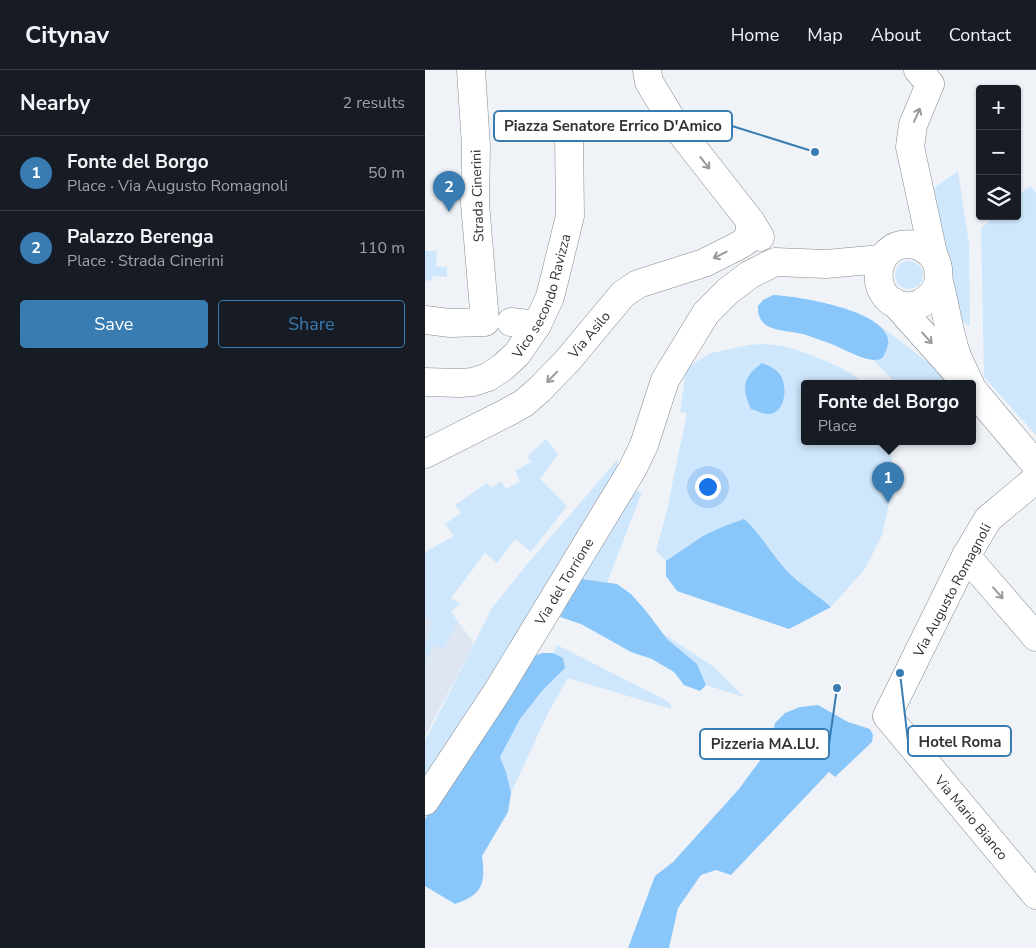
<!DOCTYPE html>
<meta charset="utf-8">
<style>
body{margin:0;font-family:"Nunito Sans",sans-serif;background:#242831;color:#f1f3f6}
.controls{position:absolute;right:15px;top:15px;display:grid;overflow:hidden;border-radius:5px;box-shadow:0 1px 4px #0004}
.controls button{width:45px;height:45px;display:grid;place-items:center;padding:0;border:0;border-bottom:1px solid #363941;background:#171b24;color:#f1f3f6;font:25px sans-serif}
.you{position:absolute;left:282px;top:416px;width:18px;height:18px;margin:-12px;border:4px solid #fff;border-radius:50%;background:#1a73e8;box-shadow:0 0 0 8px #1a73e833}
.badge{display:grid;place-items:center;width:32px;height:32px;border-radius:50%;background:#387cb2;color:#fff;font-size:16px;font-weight:700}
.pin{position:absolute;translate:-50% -41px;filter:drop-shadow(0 1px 2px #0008)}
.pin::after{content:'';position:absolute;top:26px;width:18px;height:15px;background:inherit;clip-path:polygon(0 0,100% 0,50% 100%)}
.popup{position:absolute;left:376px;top:310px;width:175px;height:65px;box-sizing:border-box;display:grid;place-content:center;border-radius:5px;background:#171b24;filter:drop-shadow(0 1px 4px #0005);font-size:16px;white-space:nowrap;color:#9ea1a6}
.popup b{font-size:19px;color:#f1f3f6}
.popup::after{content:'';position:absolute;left:50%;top:100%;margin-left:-10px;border:10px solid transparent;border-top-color:#171b24}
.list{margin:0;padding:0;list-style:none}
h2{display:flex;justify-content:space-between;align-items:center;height:65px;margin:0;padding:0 20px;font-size:21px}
h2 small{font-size:16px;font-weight:400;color:#9ea1a6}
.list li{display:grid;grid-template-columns:32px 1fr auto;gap:15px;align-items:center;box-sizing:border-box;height:75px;padding:0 20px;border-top:1px solid #363941}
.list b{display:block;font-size:19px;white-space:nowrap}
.list p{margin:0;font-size:16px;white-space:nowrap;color:#9ea1a6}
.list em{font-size:16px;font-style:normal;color:#9ea1a6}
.actions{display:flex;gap:10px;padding:15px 20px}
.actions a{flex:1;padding:11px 0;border:1px solid #387cb2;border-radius:5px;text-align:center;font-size:18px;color:#387cb2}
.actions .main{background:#387cb2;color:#fff}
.icon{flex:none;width:28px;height:28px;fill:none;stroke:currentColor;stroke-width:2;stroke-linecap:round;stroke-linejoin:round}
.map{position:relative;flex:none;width:611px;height:878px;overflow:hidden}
header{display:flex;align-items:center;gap:30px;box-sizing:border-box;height:70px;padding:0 25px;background:#171b24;border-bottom:1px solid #363941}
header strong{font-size:24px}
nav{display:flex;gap:28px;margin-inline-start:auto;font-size:18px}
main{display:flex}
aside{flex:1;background:#171b24}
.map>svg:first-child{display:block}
.built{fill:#dee7f1}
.green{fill:#cfe7fc}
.forest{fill:#89c6f9}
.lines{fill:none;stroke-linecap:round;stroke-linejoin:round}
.minor-casing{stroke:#868a8e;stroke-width:29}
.minor{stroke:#fff;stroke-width:28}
.oneway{stroke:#98999a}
.labels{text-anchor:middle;stroke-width:4;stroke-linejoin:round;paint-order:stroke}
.street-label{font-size:14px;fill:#323335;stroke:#fff}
.leader{fill:none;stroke:#387cb2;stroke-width:2}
.callout-dot{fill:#387cb2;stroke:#fff;stroke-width:2}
.callout{fill:#fff;stroke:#387cb2;stroke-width:2}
.callout-label{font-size:15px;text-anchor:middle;font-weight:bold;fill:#323335}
</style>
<header>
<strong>Citynav</strong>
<nav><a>Home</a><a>Map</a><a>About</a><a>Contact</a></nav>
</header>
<main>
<aside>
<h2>Nearby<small>2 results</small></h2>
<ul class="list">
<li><span class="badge">1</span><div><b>Fonte del Borgo</b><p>Place · Via Augusto Romagnoli</p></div><em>50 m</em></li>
<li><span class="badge">2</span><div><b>Palazzo Berenga</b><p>Place · Strada Cinerini</p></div><em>110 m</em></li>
</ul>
<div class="actions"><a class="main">Save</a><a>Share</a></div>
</aside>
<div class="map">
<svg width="611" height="878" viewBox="0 0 611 878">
<rect width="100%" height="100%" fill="#eff3f7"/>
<path class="built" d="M0 507 49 573 0 667Z"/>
<g class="green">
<path d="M533 101 544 174 545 256 534 250 509 118Z"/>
<path d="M605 116 611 123V365L559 307 556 158 570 146H592V127Z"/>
<path d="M0 181H12L11 196 22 197V207L8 206 7 210 0 211Z"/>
<circle cx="484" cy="205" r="14"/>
<path d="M458 258 514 301 520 309V314H472L449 291C463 285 467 270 458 258Z"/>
<path d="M341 274C349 275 357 275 365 278 383 283 428 300 439 314H379V372L466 373 468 415 457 465 440 499 406 537 364 559 252 521 241 506V491L231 481 242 440 262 343 255 342 261 298 286 283 324 275Z"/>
<path d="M121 369 133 384 115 409 142 436 106 482 90 469 72 493 60 483 26 528 35 534 26 542 33 552 18 580 9 575 0 592V571L4 567 6 552 0 545V482L29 466 20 454 36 443 30 435 62 413 66 418 76 411 81 419 95 411 90 401 106 392 102 387Z"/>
<path d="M193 389 192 401 0 714V671L67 538 99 498Z"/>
<path d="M208 420 217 422 182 513 156 509Z"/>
<path d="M239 564 289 597 319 627 281 615 272 594 242 569Z"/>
<path d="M132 575 239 629 246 634V639L143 608 123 643 86 723 81 702 75 687 95 649 117 621 140 598 138 588 128 583Z"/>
</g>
<g class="forest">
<path d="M348 225C372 226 468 241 463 274 462 278 460 285 457 288 446 296 416 277 404 273 395 270 387 267 378 264 359 259 332 263 333 236L338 230Z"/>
<path d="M337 293C344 296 352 299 356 306 363 319 360 345 341 344 336 343 330 340 326 339 316 318 318 307 337 293Z"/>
<path d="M319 449C337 465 347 486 364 503 376 515 392 525 406 537L364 559 252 521 241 506V491L278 466 297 457Z"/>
<path d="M156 509 192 514 206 524 221 541 242 569 272 594 281 615 275 621 259 615 249 602 227 589 206 582 156 554 135 547Z"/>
<path d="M117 583H128L138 588 140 598 117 621 95 649 75 687 81 702 86 723 83 742 57 786C61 814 57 825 30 834L0 816V749L107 587Z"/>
<path d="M393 635 423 652 445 659 448 665 447 672 410 707 404 702 306 805 291 800 276 805 253 838 244 878H203L230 806 248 792 314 719 339 685 347 670 350 653 360 643 375 637Z"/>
</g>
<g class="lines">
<defs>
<g id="minor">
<path d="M222 0 224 12 250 55 326 152 335 167"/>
<path d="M493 0 505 14 488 55 485 77 509 188"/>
<path d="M514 212C509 224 501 234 487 236 441 241 443 166 490 175 498 177 507 183 511 191 515 199 512 208 515 216 521 239 524 264 532 286 536 296 541 305 545 314"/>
<path d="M469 232 535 306"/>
<path d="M0 250 25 253 60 252 50 133 51 76 46 0"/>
<path d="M86 252 112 255"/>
<path id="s1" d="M0 312 35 313 48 312 63 307 78 297 92 284 112 255 125 227 145 146 144 66"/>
<path d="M547 319 611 395"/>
<path id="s2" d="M0 384 83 342 99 333 115 319 143 290 198 224 213 214 279 193 311 177 321 171 324 164 326 152"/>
<path id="s3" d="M611 409 563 449 541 486 462 646 611 825"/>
<path d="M541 486 611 567"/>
<path id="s4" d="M0 731 72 622 208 398 219 375 240 310 281 243 303 221 324 205 350 192 401 194 457 189"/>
</g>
</defs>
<use href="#minor" class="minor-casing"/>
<use href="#minor" class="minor"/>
</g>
<defs><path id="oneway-shaft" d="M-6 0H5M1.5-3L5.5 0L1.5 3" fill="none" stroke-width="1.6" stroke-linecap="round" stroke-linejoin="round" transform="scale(1.25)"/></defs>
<g class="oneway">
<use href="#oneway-shaft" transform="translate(492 45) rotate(-66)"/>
<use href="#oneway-shaft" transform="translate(280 93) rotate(52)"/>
<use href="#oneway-shaft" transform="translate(295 185) rotate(154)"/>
<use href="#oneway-shaft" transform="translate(502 268) rotate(48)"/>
<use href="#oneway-shaft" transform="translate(127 307) rotate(134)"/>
<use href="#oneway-shaft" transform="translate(573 523) rotate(49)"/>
</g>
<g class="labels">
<g class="street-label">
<text transform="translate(52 126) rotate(-92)" y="5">Strada Cinerini</text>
<text dy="5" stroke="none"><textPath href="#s1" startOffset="165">Vico secondo Ravizza</textPath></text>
<text dy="5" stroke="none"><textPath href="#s2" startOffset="206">Via Asilo</textPath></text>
<text dy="5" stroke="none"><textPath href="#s4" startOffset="260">Via del Torrione</textPath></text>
<text transform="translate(527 520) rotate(-62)" y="5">Via Augusto Romagnoli</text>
<text dy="5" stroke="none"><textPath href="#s3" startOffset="416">Via Mario Bianco</textPath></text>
</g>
</g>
<path class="leader" d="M390 82L307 56M475 603L483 671M412 618L404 674"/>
<g class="callout-dot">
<circle cx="390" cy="82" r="5"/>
<circle cx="475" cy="603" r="5"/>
<circle cx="412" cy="618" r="5"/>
</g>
<g class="callout">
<rect x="69" y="41" width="238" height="30" rx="5"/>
<rect x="483" y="656" width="103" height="30" rx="5"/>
<rect x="275" y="659" width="129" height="30" rx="5"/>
</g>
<g class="callout-label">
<text x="188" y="61">Piazza Senatore Errico D'Amico</text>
<text x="535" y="677">Hotel Roma</text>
<text x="340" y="679">Pizzeria MA.LU.</text>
</g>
</svg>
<div class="controls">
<button>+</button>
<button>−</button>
<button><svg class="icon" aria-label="layers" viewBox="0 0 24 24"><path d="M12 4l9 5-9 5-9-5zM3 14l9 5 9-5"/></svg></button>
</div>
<div class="you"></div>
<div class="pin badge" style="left:463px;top:433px">1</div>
<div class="popup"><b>Fonte del Borgo</b>Place</div>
<div class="pin badge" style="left:24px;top:142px">2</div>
</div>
</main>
